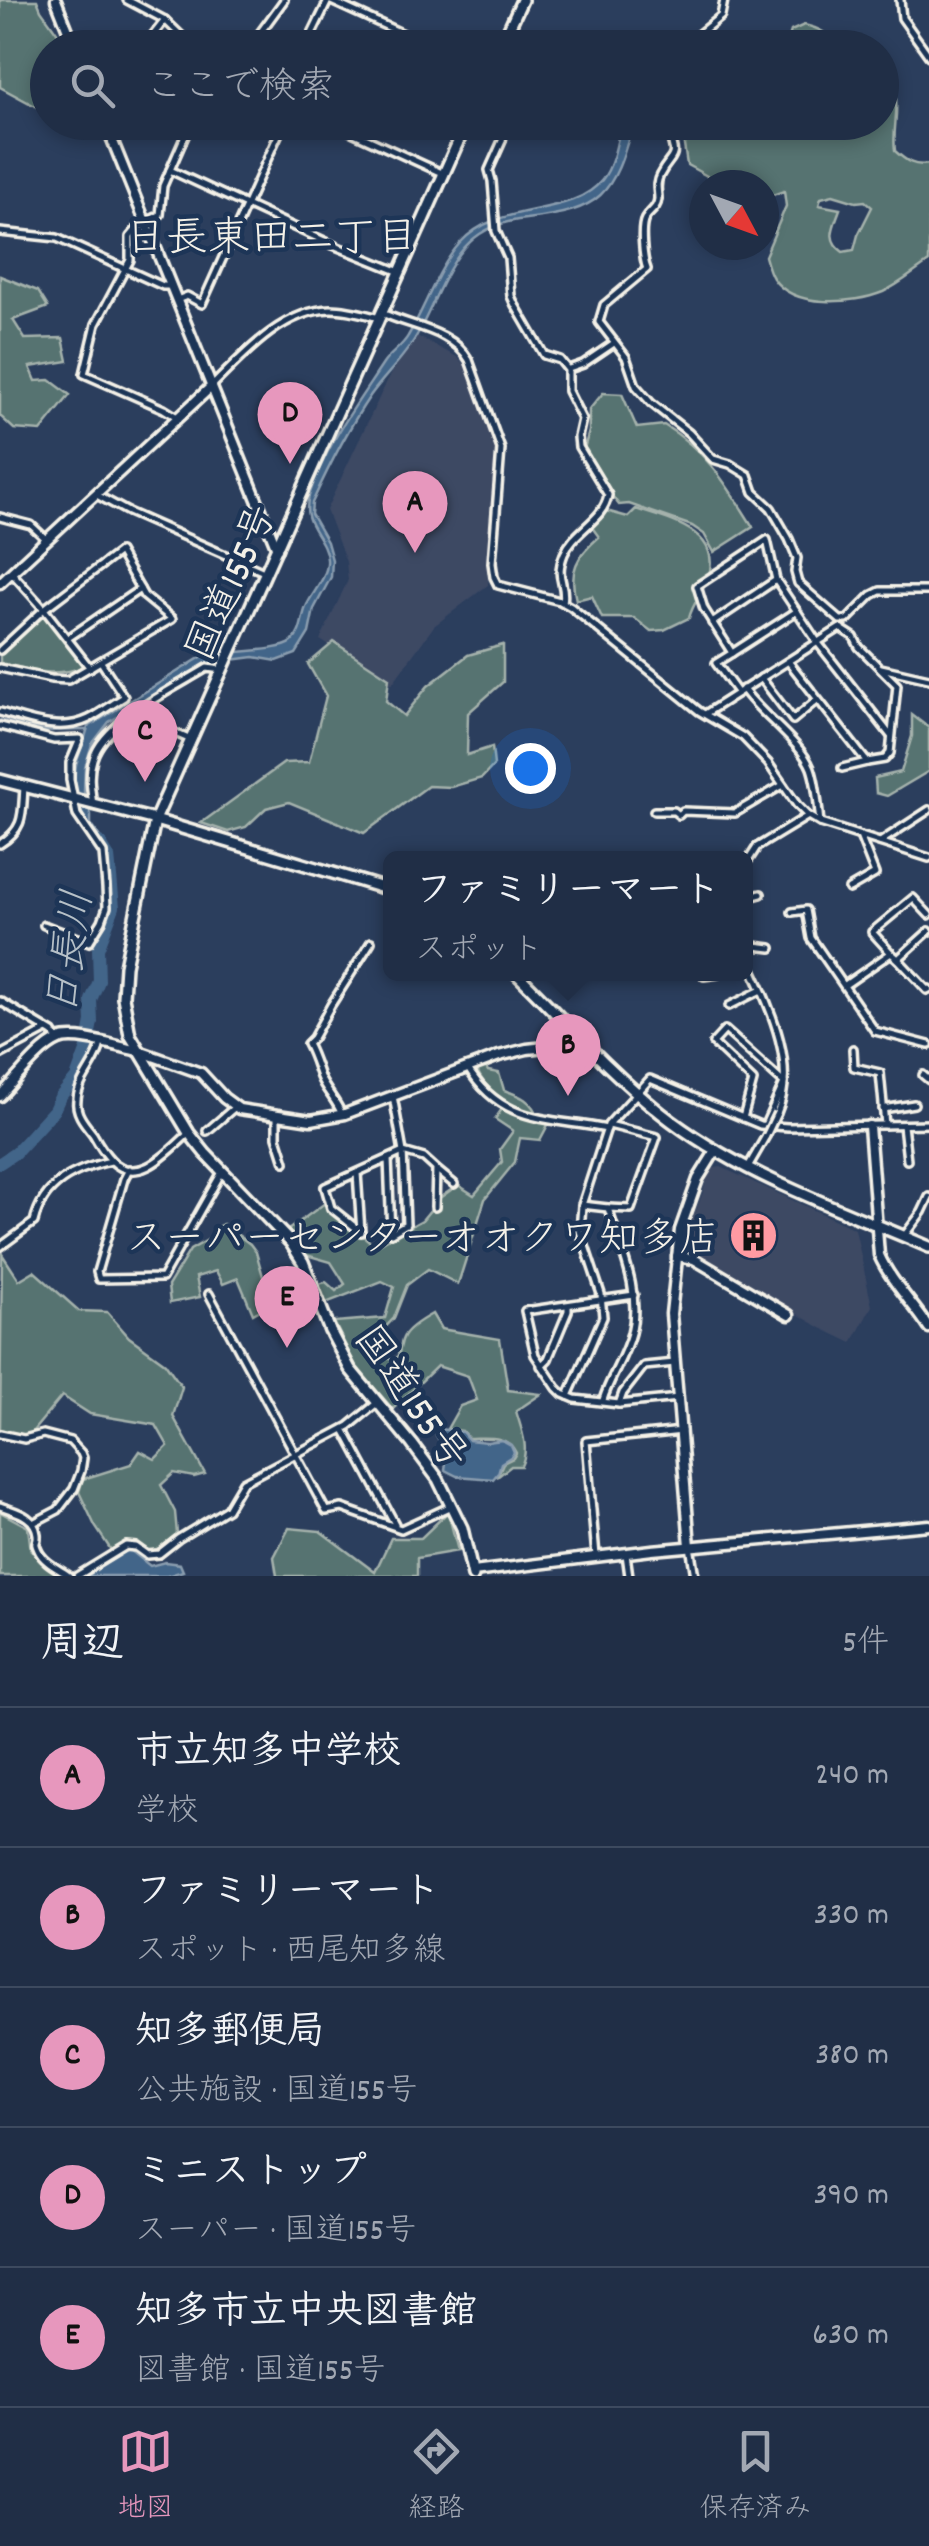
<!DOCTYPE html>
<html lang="ja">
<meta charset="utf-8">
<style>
body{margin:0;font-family:Dekko,"Klee One",sans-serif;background:#28364d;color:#f1f3f6}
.compass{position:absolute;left:689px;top:170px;width:90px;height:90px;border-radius:50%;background:#202e46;box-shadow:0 5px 15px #0003;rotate:131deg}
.you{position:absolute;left:530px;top:768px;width:35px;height:35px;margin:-25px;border:8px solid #fff;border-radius:50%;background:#1a73e8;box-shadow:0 0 0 15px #1a73e833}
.badge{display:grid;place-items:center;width:65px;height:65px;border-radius:50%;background:#e797bd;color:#111;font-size:32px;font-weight:700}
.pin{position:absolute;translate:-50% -82px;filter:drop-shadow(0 2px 5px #0008)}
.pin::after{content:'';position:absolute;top:52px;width:35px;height:30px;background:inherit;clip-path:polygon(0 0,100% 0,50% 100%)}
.popup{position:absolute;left:383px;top:851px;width:370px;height:130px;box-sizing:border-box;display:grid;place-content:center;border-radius:15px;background:#202e46;filter:drop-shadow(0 2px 8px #0005);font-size:32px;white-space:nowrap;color:#a2a8b3}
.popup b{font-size:38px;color:#f1f3f6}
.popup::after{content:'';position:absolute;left:50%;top:100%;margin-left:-20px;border:20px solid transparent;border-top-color:#202e46}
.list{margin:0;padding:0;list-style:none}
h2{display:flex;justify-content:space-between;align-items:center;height:130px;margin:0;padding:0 40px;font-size:42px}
h2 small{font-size:32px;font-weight:400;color:#a2a8b3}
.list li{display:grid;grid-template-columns:65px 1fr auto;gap:30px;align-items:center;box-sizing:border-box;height:140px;padding:0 40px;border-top:2px solid #3d4a5f}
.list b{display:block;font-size:38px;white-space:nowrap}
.list p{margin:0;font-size:32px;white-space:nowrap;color:#a2a8b3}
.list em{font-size:32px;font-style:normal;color:#a2a8b3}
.icon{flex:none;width:55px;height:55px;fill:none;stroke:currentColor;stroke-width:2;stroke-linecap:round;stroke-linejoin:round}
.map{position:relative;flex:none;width:929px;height:1576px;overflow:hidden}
.search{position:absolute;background:#202e46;box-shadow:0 5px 15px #0003;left:30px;right:30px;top:30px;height:110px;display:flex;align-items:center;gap:25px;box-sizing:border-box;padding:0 35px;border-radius:55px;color:#a2a8b3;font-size:38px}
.sheet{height:830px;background:#202e46}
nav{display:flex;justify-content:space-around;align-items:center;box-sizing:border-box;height:140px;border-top:2px solid #3d4a5f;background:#202e46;font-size:28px;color:#a2a8b3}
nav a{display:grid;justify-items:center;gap:5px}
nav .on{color:#e797bd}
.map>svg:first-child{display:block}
.built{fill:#3c4864}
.green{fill:#567371;stroke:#a5b2ac;stroke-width:2.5;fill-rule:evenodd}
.water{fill:#436589;stroke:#8a9daf;stroke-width:2.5}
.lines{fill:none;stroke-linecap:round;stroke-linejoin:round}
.stream{stroke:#8a9daf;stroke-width:2.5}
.river{stroke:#436589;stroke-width:12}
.minor-casing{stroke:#f4f1e8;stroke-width:12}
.tertiary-casing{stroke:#f4f1e8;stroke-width:15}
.secondary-casing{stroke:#f4f1e8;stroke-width:15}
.primary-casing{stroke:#f4f1e8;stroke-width:16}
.trunk-casing{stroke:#f4f1e8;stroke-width:16}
.minor{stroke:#1d3557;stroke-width:5}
.tertiary{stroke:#1d3557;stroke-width:8}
.secondary{stroke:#1d3557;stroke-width:8}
.primary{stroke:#1d3557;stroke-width:9}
.trunk{stroke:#1d3557;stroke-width:9}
.minor-bridge-casing{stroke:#f4f1e8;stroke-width:12;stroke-linecap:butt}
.minor-bridge{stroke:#1d3557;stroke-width:5}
.labels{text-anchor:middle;stroke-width:9;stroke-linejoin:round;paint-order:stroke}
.street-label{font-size:40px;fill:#f4f1e8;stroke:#1d3557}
.poi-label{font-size:40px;fill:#f4f1e8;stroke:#1d3557;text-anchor:end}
.neighbourhood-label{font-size:42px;fill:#f4f1e8;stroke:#1d3557}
.water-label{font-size:42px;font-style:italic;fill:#b6c0c7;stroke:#1d3557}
</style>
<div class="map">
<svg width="929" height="1576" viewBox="0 0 929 1576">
<rect width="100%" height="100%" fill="#2b3e5d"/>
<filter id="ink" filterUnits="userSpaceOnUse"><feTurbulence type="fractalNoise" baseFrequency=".01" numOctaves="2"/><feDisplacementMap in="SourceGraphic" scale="20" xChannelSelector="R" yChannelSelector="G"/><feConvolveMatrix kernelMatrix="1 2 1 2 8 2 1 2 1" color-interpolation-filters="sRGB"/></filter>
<g filter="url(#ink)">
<g class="built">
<path d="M415 335 457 357 468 368 495 446 488 585 434 626 392 684 320 640 348 580 346 562 326 510 387 381Z"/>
<path d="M721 1167 855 1229 872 1306 852 1343 821 1328 687 1249 683 1241 703 1192 708 1169Z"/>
</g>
<g class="green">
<path d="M0 0H37L41 10 66 45 67 47 48 48 47 108 37 107 0 87Z"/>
<path d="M804 25C818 28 830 33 835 47H786L791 31Z"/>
<path d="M882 72C907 95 891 121 895 151 906 161 914 167 929 164V262C914 272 899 285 883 292 853 304 793 309 773 278 769 272 767 263 765 256L786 206 784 191 764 198V185H708L707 176 687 165 684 145 690 123 882 122ZM833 195 856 202 865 201 872 207 858 235 854 250 843 252C825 239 834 227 840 209L819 205 821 198Z"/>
<path d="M0 276 38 291 48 307 13 320 25 339 63 338 68 361 30 367 36 381 50 380 70 395 41 431 14 429 0 416Z"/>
<path d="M603 393 622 394 637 428 664 425C708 452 727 485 753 527L714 552 704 534 692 526 629 504 619 505 595 474 584 449 589 431V410Z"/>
<path d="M636 509C668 520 721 530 709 575 705 590 693 602 689 618L664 630 651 631 634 618H602L592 596 576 600C568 571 577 556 599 537L591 526 606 511 628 517Z"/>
<path d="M44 613 45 616 86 666C53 679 33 670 0 663V653Z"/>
<path d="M334 642 389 678 386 701 404 716 428 686 468 655 503 645V682L468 713 467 755 492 747 494 765 482 778 451 787 428 786 364 833 289 802 266 808 246 827 228 832 201 823 284 763 309 762 326 696 308 664Z"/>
<path d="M912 715 929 728V771L887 796 876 793 875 778 901 772 912 736Z"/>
<path d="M484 1064 488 1071 499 1073 504 1090C521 1096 532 1100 538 1118L550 1121 540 1140 520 1138 515 1162 485 1199 458 1284 428 1269 407 1285 394 1318 378 1335 380 1357 395 1360C402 1351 399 1344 404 1336 409 1327 423 1319 432 1314L441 1329 500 1339 508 1390 541 1394 516 1411C521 1429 530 1448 521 1466H511L497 1477 503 1463 513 1458 516 1453C508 1434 486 1438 468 1438L462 1431 447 1429 460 1406 477 1400 468 1376 437 1366 393 1409 356 1367 334 1322 385 1318 394 1287 382 1281 326 1303 318 1284 326 1282 336 1291 345 1284 331 1262 306 1255 288 1230 325 1203 375 1246 422 1220 441 1197 458 1185 474 1195 502 1162 500 1149 513 1131 495 1119 502 1109 519 1114 520 1108C498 1098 486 1091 476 1068Z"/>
<path d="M223 1224 250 1244 256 1252 271 1304 253 1314 238 1278 223 1284 216 1271 196 1277 200 1297 170 1303 168 1286 190 1250 211 1238 219 1226Z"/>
<path d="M2 1254 19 1280 34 1271 79 1311 107 1312 129 1337 165 1363 182 1387 173 1416 205 1474 194 1477 174 1473 161 1485 175 1512 177 1534 160 1548 150 1551C131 1542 131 1538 111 1550L95 1526 79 1492 83 1479 131 1464 140 1451 155 1459 168 1446 156 1425 90 1414 62 1396 28 1437 0 1429Z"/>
<path d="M0 1512 28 1527 31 1551 59 1576H0Z"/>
<path d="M448 1512 458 1551 417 1558V1576H277L274 1557 289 1528 320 1531 375 1572 391 1538H421Z"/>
</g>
<g class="water">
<path d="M621 123H633C613 196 602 210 526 219 505 221 486 227 470 242 447 263 433 307 417 335 405 357 385 375 370 396 347 430 329 466 312 503L311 514 327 542 332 560 331 577 314 609 309 633 296 654 277 661 254 657 208 663 109 722 92 744 85 767 84 792 91 815V824L110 852 107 855C88 826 69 802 76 765 79 753 85 740 88 727L203 656C223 651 281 652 292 642 302 633 301 619 306 607 312 592 329 577 327 559 325 535 300 525 309 496 324 448 356 405 383 364 390 353 402 347 408 336 426 306 437 269 460 243 498 200 571 219 602 180 614 165 617 141 621 123Z"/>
<path d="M439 1429 462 1432 469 1440 487 1442 502 1440 511 1445 514 1452 512 1456 501 1463 498 1473 493 1479 457 1476 445 1470 447 1454 436 1435Z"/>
<path d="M130 1550 150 1566 165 1562 180 1564 183 1571 167 1576H87L124 1552Z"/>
</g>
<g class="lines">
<path class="stream" d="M0 720 43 731 87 730"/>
<path class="river" d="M0 1163 15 1153 54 1110 60 1097 76 1078 87 1048 92 1022 91 1000 99 981 98 949 114 907 109 857 100 842"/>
<defs>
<g id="minor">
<path d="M127 0 165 20 194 48"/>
<path d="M329 0 434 48"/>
<path d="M900 0 902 18 929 56"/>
<path d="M143 48 165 20"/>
<path d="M249 48 284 0"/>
<path d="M305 48 328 1"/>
<path d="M386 48 393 32"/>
<path d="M682 48 721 16 724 0"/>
<path d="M330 122 444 174"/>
<path d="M498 122 503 135 502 141 489 170 492 181 496 231 508 258 511 296 515 305 544 355 560 360 568 370V391L582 419 578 437 579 447 608 495C604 520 574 530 564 554 554 579 567 583 563 602"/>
<path d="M672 122 668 131C679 162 672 152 660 175 655 184 658 190 658 199 657 210 649 211 645 219 640 228 643 259 647 269L604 305 599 322 626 357 636 386 651 403 689 433 713 459 730 464 748 475 754 492 771 508 789 539 797 558 795 572 798 583 840 620H847L872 595 880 591H929"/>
<path d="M170 170 333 245 400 272"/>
<path d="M0 232 57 238 163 286H172"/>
<path d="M177 300 187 296 202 304 284 122"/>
<path d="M382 313C412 327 452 330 469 360L501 449 492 563 494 577 498 585 560 601 571 607 699 711 743 737 768 763 797 805 808 816 820 823 929 858"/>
<path d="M569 369 583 364 614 343"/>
<path d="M212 386C244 354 283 310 331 309 348 309 364 314 379 318"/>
<path d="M177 417 164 409 84 374 96 324 130 260V237L140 225 160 215 163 186 191 122"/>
<path d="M95 494 128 512 264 572"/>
<path d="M0 517 31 525 46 539"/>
<path d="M11 572 44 609 90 668"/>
<path d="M712 623 776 580"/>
<path d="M68 638 140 589"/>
<path d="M0 650 44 609 119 552 144 596 172 619 68 680 51 679 0 668"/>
<path d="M732 653 797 611"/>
<path d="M881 668 929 679"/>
<path d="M761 678 793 720 817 700"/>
<path d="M743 689C761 715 800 741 811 768 817 785 818 806 820 823"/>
<path d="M737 692 716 663 732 653 704 609 697 586 767 540 776 580 818 643 891 736"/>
<path d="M0 712C28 720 60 733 89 719 101 713 112 704 124 697L101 662"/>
<path d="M705 714 840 628 854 637 859 647 897 685 890 753 885 759 867 762 788 661"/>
<path d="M134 715 191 740"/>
<path d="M0 726 54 740 80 739 70 763V780L77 815 103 853 106 887 107 907 102 921 89 942 44 925"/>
<path d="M842 768 867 762"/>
<path d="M93 805C91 790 88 774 93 759 103 722 175 688 207 668L222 670"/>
<path d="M654 811H674L679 815 683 811 735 813 783 785"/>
<path d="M880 842 929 810"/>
<path d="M0 844C25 828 22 814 24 787"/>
<path d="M746 864 757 847 808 816"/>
<path d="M849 889 875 874 860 836"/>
<path d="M746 898 761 894"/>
<path d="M746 900 749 919 746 939"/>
<path d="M792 912 806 910 811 938 875 1031 929 1045"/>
<path d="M746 945 771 948"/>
<path d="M891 953 872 932 913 898 929 915"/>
<path d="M746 956C767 1002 799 1063 777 1113"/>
<path d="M898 959 927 990 929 989"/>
<path d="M704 976 718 974"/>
<path d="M845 985 891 953 898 959 929 931"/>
<path d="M0 1001 53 1033 58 1041"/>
<path d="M729 1006 759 991"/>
<path d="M101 1043C98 1063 78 1079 77 1100 75 1113 85 1124 93 1134 98 1143 104 1153 111 1160 138 1188 169 1151 189 1133"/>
<path d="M853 1049 854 1067 880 1073 885 1125"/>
<path d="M0 1055 47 1030"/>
<path d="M467 1067C502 1125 549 1117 607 1129"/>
<path d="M923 1075 929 1080"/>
<path d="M883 1109 914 1104"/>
<path d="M342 1115C337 1101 325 1090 320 1077 316 1066 313 1055 307 1044L313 1038 331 1005 371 942"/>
<path d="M277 1116V1137L285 1162"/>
<path d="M743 1118 753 1081 713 1043 725 1030 784 1083 765 1125"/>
<path d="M903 1125 907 1160"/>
<path d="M207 1131 235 1107"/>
<path d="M388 1159 391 1233 406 1224 403 1152 393 1096"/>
<path d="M748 1167 766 1136"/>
<path d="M129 1169 124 1179 97 1272 99 1279 162 1278 222 1172"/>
<path d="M437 1170 454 1184"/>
<path d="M357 1173 361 1232 331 1208 325 1187 403 1152 424 1158 436 1169 435 1207"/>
<path d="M582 1205 608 1208"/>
<path d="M904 1236 922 1212 929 1197"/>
<path d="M0 1247 34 1222C43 1183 75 1169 111 1161"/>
<path d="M209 1294 326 1511 342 1508 401 1529 449 1507"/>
<path d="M634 1295 525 1311 535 1355 557 1388 563 1394 575 1399 619 1404 679 1398"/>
<path d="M541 1366 548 1359 568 1311V1306"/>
<path d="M568 1396 603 1317 601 1294 580 1231 582 1205 608 1125 650 1079 760 1125 788 1127 929 1124"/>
<path d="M603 1400C610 1377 625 1357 631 1333 642 1291 620 1248 608 1208L631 1209 657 1137 609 1125"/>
<path d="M619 1404 623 1393 644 1366 675 1363"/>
<path d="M344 1429 395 1524"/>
<path d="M0 1434 24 1439 43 1434 70 1441 81 1453 83 1458 81 1471 74 1489 58 1510 33 1523"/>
<path d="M0 1506C15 1512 35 1515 37 1534 38 1546 33 1539 38 1550 43 1562 59 1569 69 1576"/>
<path d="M690 1546 695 1576"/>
<path d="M626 1554 629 1576"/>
<path d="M596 1556 586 1441 682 1431"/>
<path d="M77 1576 126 1546 136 1547 147 1555 159 1554 178 1539 227 1509 243 1482 349 1426 377 1403"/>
</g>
<g id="tertiary">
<path d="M56 0 75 48"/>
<path d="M105 122 277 549"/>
<path d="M0 583 212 386"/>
<path d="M139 1051 201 1073 224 1098 239 1109 311 1120 345 1114 499 1056 527 1049 555 1046 574 1030"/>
<path d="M869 1126 879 1255C891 1282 913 1303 929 1328"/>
<path d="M677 1256 694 1259 789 1315"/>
<path d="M690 1546 671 1314 680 1230 698 1179 716 1150"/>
<path d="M473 1572 652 1550 929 1525"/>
</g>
<path id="secondary" d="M0 1096C15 1081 39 1048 59 1040 77 1033 119 1047 139 1051"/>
<g id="primary">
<path d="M0 780 155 820 390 890"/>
<path d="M517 974C564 1020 609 1072 661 1113 739 1175 839 1208 929 1247"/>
</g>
<g id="trunk">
<path d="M500 48 522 0"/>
<path d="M467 122 155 820 125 966 123 997 130 1035 189 1133 205 1153 291 1243 303 1262 330 1331 350 1369 412 1444 438 1479 462 1528 473 1576"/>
</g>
</defs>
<use href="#minor" class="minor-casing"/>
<use href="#tertiary" class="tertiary-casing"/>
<use href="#secondary" class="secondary-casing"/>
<use href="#primary" class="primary-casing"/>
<use href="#trunk" class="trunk-casing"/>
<use href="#minor" class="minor"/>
<use href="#tertiary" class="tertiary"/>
<use href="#secondary" class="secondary"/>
<use href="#primary" class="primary"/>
<use href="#trunk" class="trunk"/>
<defs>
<path id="minor-bridge" d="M766 1136 777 1113"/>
</defs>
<use href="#minor-bridge" class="minor-bridge-casing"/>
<use href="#minor-bridge" class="minor-bridge"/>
</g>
</g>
<defs>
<symbol id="building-disc" viewBox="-11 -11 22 22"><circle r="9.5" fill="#ff9aa2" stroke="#1d3557"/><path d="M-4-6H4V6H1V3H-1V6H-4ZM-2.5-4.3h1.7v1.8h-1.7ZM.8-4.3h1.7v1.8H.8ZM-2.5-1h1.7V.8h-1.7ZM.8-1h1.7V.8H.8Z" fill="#111"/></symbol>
</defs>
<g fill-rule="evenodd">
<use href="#building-disc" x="726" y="1208" width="55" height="55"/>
</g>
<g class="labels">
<g class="street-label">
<text transform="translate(229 582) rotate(-66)" y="14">国道155号</text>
<text transform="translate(413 1396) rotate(55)" y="14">国道155号</text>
</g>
<g class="poi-label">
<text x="719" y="1250">スーパーセンターオオクワ知多店</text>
</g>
<g class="neighbourhood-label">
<text x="271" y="250">日長東田二丁目</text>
</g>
<g class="water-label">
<text transform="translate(67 952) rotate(-82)" y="15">日長川</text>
</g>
</g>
</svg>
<svg class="compass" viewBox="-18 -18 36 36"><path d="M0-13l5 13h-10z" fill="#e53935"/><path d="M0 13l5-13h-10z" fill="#a2a8b3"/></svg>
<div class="you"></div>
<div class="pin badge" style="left:415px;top:553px">A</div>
<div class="pin badge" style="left:568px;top:1096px">B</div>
<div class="popup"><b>ファミリーマート</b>スポット</div>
<div class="pin badge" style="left:145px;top:782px">C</div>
<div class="pin badge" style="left:290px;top:464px">D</div>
<div class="pin badge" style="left:287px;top:1348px">E</div>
<div class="search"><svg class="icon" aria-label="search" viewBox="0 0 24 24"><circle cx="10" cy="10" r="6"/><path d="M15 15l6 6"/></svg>ここで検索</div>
</div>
<section class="sheet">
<h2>周辺<small>5件</small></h2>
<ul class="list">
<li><span class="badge">A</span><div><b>市立知多中学校</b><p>学校</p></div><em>240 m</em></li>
<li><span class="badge">B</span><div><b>ファミリーマート</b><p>スポット · 西尾知多線</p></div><em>330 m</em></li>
<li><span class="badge">C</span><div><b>知多郵便局</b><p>公共施設 · 国道155号</p></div><em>380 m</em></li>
<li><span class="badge">D</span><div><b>ミニストップ</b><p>スーパー · 国道155号</p></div><em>390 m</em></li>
<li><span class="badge">E</span><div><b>知多市立中央図書館</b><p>図書館 · 国道155号</p></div><em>630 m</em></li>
</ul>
</section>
<nav>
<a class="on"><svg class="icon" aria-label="map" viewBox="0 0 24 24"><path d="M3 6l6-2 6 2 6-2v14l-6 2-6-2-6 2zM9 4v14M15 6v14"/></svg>地図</a>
<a><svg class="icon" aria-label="directions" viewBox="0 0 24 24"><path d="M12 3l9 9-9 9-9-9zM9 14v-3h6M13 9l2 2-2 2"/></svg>経路</a>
<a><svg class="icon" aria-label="saved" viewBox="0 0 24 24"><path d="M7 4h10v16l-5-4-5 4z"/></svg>保存済み</a>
</nav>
